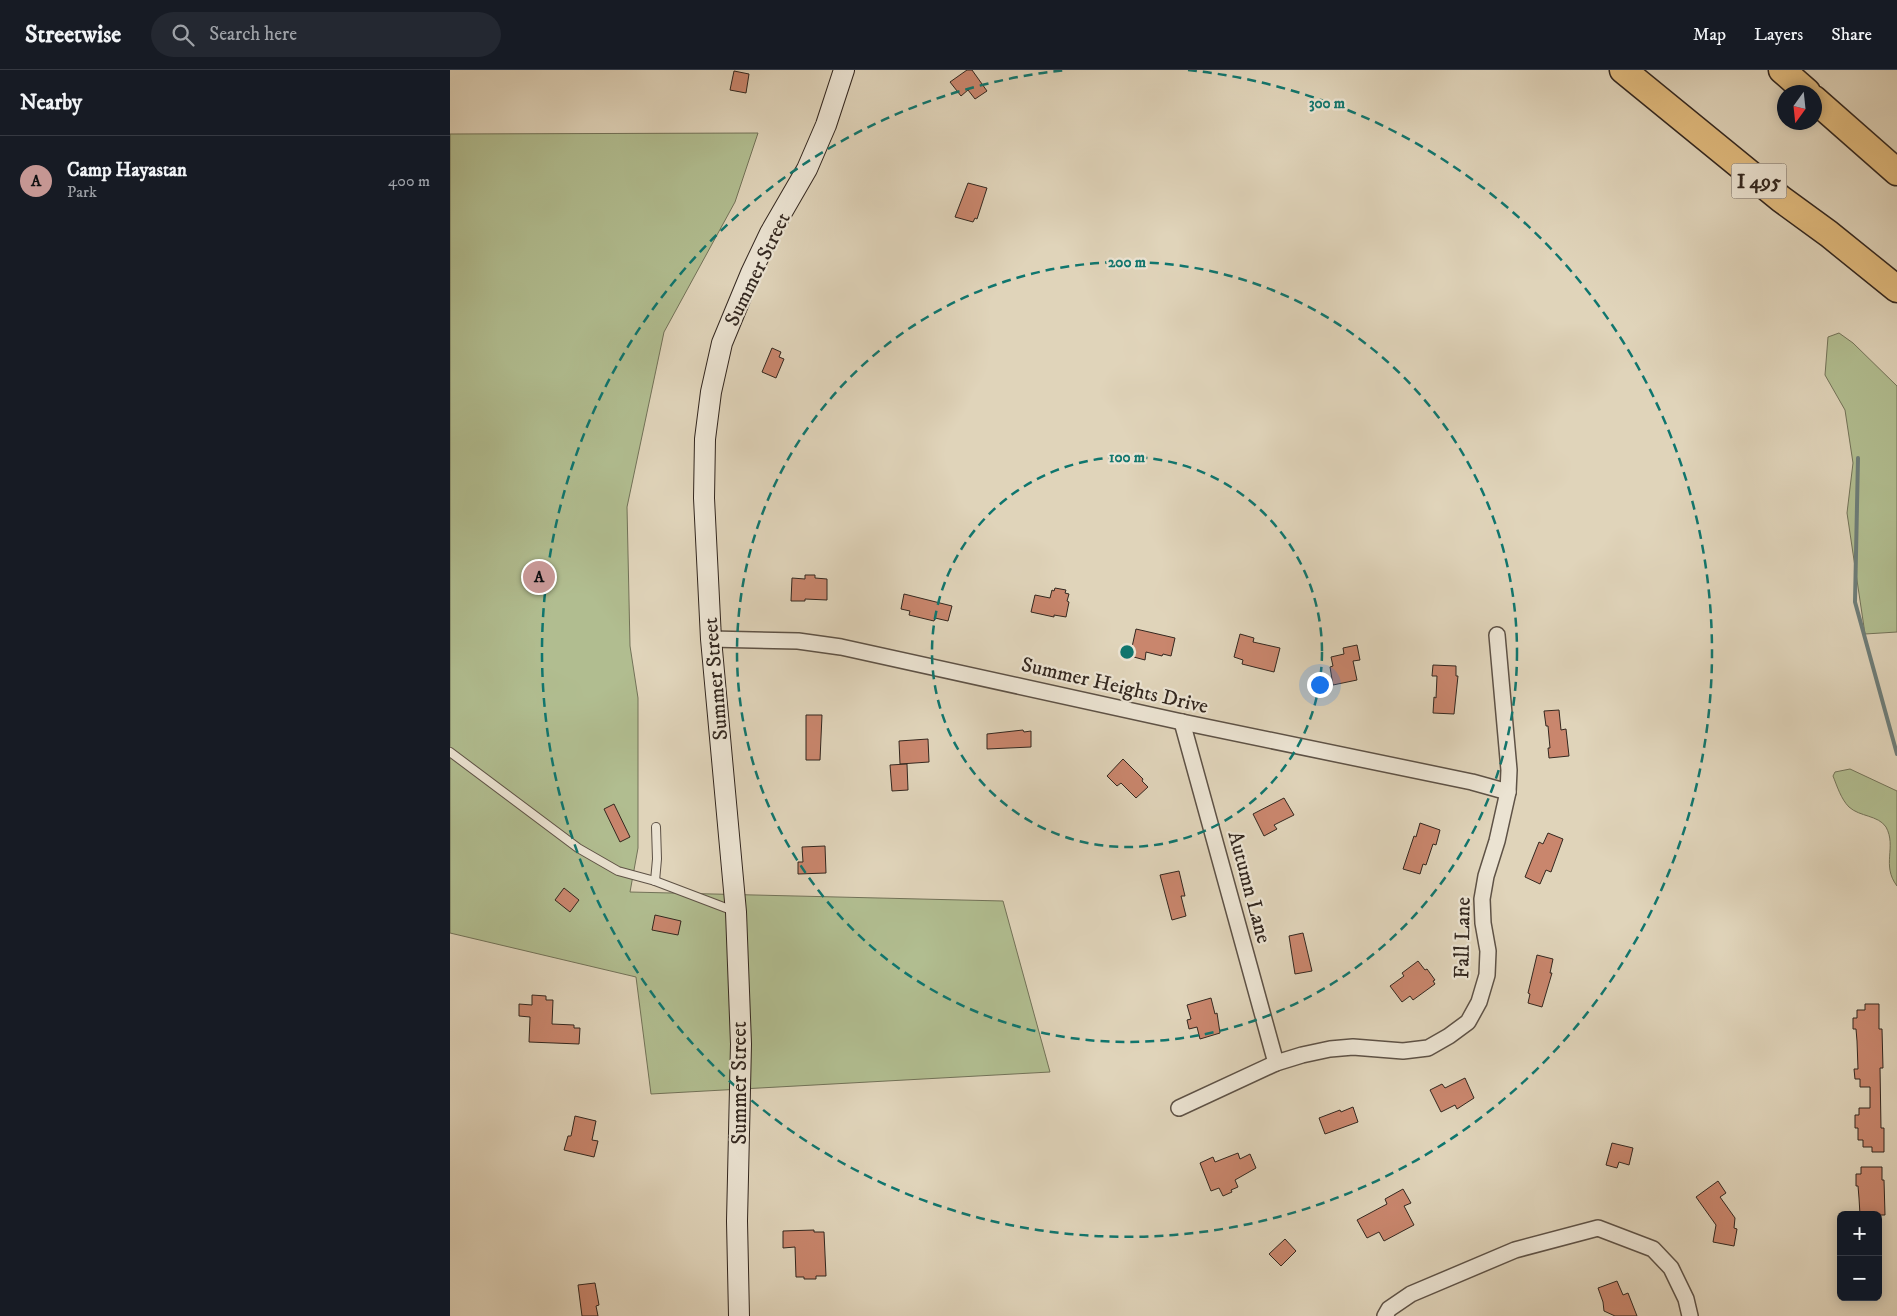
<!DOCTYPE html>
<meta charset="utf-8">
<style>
body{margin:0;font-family:"IM FELL DW Pica",serif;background:#242831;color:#f1f3f6}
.controls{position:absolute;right:15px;bottom:15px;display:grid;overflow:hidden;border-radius:8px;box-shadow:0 2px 12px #0003}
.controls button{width:45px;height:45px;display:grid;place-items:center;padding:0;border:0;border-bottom:1px solid #363941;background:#171b24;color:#f1f3f6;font:25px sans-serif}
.compass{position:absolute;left:1327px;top:15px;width:45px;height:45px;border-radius:50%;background:#171b24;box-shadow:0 2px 12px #0003;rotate:195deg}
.you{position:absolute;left:869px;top:614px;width:18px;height:18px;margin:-12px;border:4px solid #fff;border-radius:50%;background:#1a73e8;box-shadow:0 0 0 8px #1a73e833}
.badge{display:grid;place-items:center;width:32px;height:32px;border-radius:50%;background:#c59692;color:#111;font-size:16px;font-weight:700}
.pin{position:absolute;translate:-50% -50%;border:2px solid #fff;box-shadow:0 1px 5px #0006}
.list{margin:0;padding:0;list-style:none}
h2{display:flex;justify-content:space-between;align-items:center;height:65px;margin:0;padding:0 20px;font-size:21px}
h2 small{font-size:16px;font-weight:400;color:#9ea1a6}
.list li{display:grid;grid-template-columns:32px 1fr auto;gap:15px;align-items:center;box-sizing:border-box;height:90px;padding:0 20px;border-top:1px solid #363941}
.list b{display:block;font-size:19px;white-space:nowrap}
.list p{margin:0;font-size:16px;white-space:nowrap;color:#9ea1a6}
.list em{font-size:16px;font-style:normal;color:#9ea1a6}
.icon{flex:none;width:28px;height:28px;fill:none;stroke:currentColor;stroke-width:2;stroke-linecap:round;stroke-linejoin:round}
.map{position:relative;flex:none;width:1447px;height:1246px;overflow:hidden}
header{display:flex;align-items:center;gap:30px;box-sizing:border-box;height:70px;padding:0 25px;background:#171b24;border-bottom:1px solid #363941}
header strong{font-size:24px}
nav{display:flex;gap:28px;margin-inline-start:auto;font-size:18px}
.search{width:350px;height:45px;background:#242831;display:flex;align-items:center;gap:12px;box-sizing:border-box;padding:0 18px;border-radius:28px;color:#9ea1a6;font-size:19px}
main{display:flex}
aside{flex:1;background:#171b24}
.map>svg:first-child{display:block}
.green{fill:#b1bd90;stroke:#727258}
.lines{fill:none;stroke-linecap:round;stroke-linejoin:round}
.stream{stroke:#6d7d79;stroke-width:4}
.building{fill:#c9866d;stroke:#33271f}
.service-casing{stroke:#5e5246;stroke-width:10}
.minor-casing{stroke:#5e5246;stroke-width:18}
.secondary-casing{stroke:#33271f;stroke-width:22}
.motorway-casing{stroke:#33271f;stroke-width:29}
.service{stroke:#ebe3d2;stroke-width:8}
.minor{stroke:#ebe3d2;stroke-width:15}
.secondary{stroke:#ebe3d2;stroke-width:20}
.motorway{stroke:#e0ba7d;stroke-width:26}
.ring{fill:none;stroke:#0f766e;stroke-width:2.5;stroke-dasharray:9 6}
.labels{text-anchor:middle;stroke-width:4.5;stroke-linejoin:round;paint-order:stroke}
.shield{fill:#ebe3d2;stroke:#6a5f55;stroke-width:1}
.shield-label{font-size:20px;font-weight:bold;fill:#33271f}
.street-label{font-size:21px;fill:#33271f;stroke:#ebe3d2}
.centre{fill:#0f766e;stroke:#ebe3d2;stroke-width:2.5}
.ring-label{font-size:15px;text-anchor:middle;font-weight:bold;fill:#0f766e;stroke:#ebe3d2;stroke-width:4.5;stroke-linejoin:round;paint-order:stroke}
</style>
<header>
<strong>Streetwise</strong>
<div class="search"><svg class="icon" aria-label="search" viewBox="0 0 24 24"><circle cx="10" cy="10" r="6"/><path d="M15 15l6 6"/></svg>Search here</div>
<nav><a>Map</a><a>Layers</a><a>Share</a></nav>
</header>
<main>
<aside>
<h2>Nearby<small></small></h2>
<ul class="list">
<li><span class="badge">A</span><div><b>Camp Hayastan</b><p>Park</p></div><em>400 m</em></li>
</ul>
</aside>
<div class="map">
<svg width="1447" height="1246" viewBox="0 0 1447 1246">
<rect width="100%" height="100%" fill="#e0d4ba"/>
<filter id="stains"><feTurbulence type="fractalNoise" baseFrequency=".004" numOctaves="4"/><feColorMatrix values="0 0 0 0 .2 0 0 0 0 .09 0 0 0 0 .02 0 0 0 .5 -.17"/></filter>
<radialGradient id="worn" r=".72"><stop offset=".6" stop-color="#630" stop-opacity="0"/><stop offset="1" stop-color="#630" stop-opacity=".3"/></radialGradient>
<g class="green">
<path d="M308 63 285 132 214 262 177 437 180 576 188 628V778L180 822 553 831 600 1002 201 1024 186 907 0 863V64Z"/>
<path d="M1389 263 1403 273 1447 316V562L1415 564 1397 443 1403 393 1395 340 1375 305 1378 267Z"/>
<path d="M1400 699 1447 721V816C1431 795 1447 777 1436 757 1428 745 1410 747 1399 737 1391 729 1387 716 1383 706L1385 702Z"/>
</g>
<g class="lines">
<path class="stream" d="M1408 388 1405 532 1447 684"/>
</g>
<g class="building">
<path d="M517 0H522L537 21 525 29 518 20 511 26 500 12Z"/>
<path d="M284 1 299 4 296 23 280 20Z"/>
<path d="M518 113 537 118 527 149 525 148 523 152 505 147Z"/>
<path d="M322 278 331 282 329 287 334 289 326 308 312 302Z"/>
<path d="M355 505H365V508L377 509V530L355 529V531H341L342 508 355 509Z"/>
<path d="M605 518 616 520 615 523 619 524 617 531 619 532 616 547 604 545V547L581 542 585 525 600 528 602 520 604 521Z"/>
<path d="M454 524 502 536 498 551 485 548 484 551 459 545 460 541 451 539Z"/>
<path d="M686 559 725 568 721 586 713 584 712 586 696 582 695 590 680 586Z"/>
<path d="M790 564 804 568 803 572 830 578 824 602 792 594 793 590 784 587Z"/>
<path d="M907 575 910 590 903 591 907 610 883 615 880 597 883 596 881 587 894 584 893 578Z"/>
<path d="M983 595 1006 596V606H1008L1004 644 983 643 984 627 986 628 987 606H982Z"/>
<path d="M1109 640 1111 660 1116 659 1119 686 1099 688 1098 678H1100L1098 656H1096L1094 641Z"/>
<path d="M356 645H372L370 690H356Z"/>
<path d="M573 660 574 662 581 661V677L537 679V664Z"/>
<path d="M478 669 479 692 450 694 449 671Z"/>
<path d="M673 689 693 709 692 711 698 717 686 728 671 713 667 716 657 706Z"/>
<path d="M457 694 458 720 442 721 440 695Z"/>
<path d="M834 728 844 745 824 755 827 759 814 766 803 744Z"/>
<path d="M164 734 180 767 170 772 154 739Z"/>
<path d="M970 753 990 760 986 775 983 774 976 795 973 794 970 804 953 799 964 766 966 767Z"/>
<path d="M1098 763 1113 769 1101 802 1096 800 1090 814 1075 807 1089 772 1093 774Z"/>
<path d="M375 776 376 803 348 804V792H353L352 777Z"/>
<path d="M729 801 735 826H731L736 846 722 850 710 805Z"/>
<path d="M114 818 129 830 120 842 105 830Z"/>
<path d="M205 845 231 851 228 865 202 860Z"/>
<path d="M853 863 862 901 845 904 839 866Z"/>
<path d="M1087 885 1103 889 1100 903H1102L1092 937 1078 933 1080 924 1078 923Z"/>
<path d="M968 891 975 900 977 899 985 910 983 911 985 914 963 930 960 926 952 932 940 916 954 906 952 903Z"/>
<path d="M82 925 96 926V930H103L102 954 124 955V958H130L129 974 79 972 80 947 69 946V934L82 935Z"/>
<path d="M761 928 765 944 767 943 770 963 750 969 747 957 739 959 737 950 741 949 737 935Z"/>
<path d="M1415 934H1429V959H1432L1433 998H1430L1431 1058H1434V1082H1422V1077H1413V1070H1408V1058H1405V1045H1409V1038H1420V1017H1410V1009H1405L1404 999H1408L1407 971 1406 959H1403V948H1407V940H1415Z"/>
<path d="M1015 1008 1024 1028 1007 1039 1005 1035 991 1042 980 1020 992 1014 995 1018Z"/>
<path d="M903 1037 908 1052 875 1064 869 1048 890 1040 891 1042Z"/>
<path d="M125 1046 146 1051 142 1070 148 1071 144 1087 114 1080 118 1066H121Z"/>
<path d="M1162 1073 1183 1078 1179 1095 1169 1092 1167 1098 1156 1095Z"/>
<path d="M788 1083 790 1089 800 1084 806 1098 785 1110 788 1117 781 1120 782 1122 773 1126 769 1118 761 1121 750 1093 763 1087 765 1092Z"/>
<path d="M1411 1097H1432V1110H1434L1435 1145H1410L1409 1128 1408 1116H1406V1104H1411Z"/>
<path d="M1268 1111 1276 1123 1270 1127 1285 1148 1284 1158 1287 1159 1284 1176 1263 1172 1266 1155 1246 1127Z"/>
<path d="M953 1119 961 1133 954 1136 964 1155 934 1171 929 1162 917 1168 907 1150 937 1134 935 1129Z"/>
<path d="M364 1160V1162H374L376 1206H366V1209H354V1207H346L345 1177 333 1178V1161Z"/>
<path d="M835 1169 846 1181 831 1196 819 1184Z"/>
<path d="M1167 1211 1173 1225 1178 1223 1187 1246H1165L1154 1241 1153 1232 1148 1218Z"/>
<path d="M145 1213 149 1235 146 1236 148 1246H132L128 1215Z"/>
</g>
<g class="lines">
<defs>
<g id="service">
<path d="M0 682 128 778 168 801 205 811 284 841"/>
<path d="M205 811 207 789 206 757"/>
</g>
<g id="minor">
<path d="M261 569 348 571 391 577 732 652 1022 712 1058 722"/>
<path d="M732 652 826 993"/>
<path d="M729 1038 826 993 852 985 880 979 903 977 953 981 978 978 999 966 1018 952 1029 932 1037 905 1038 881 1033 853 1032 829 1036 806 1047 771 1058 722 1059 700 1047 565"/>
<path d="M935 1246 939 1239 961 1224 1065 1180 1148 1158 1203 1179 1221 1198 1236 1229 1240 1246"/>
</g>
<path id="secondary" d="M289 1246 287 1151 291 974 286 842 261 569 254 428 255 369 261 322 272 273 301 203 320 163 357 99 376 55 394 0"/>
<g id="motorway">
<path d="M1173 0 1331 129 1379 164 1447 219"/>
<path d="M1332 0 1357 22"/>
<path d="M1364 29 1447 102"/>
</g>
</defs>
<use href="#service" class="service-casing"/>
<use href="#minor" class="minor-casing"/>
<use href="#secondary" class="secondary-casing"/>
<use href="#motorway" class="motorway-casing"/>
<use href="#service" class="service"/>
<use href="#minor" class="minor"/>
<use href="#secondary" class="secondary"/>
<use href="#motorway" class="motorway"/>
</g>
<g class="ring">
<circle cx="677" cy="582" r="195"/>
<circle cx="677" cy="582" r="390"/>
<path d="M738 0A585 585 0 1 1 616 0"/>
</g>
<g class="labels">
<rect class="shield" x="1281.5" y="93.5" width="55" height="35" rx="4"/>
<g class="shield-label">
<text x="1309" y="118">I 495</text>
</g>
<g class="street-label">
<text transform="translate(307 199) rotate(-64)" y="7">Summer Street</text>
<text transform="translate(265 609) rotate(-95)" y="7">Summer Street</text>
<text transform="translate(665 615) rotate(13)" y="7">Summer Heights Drive</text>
<text transform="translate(800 817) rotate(75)" y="7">Autumn Lane</text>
<text transform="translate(1012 868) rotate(-89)" y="7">Fall Lane</text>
<text transform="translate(289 1013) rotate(-90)" y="7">Summer Street</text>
</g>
</g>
<circle cx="677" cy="582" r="8" class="centre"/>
<g class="ring-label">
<text x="877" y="38">300 m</text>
<text x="677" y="197">200 m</text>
<text x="677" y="392">100 m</text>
</g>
<rect width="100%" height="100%" filter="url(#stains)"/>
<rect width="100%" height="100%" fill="url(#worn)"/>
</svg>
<div class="controls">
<button>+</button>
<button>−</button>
</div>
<svg class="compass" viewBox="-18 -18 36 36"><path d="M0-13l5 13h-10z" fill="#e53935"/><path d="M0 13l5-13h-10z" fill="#9ea1a6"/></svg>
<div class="you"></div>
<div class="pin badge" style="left:89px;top:507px">A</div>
</div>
</main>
